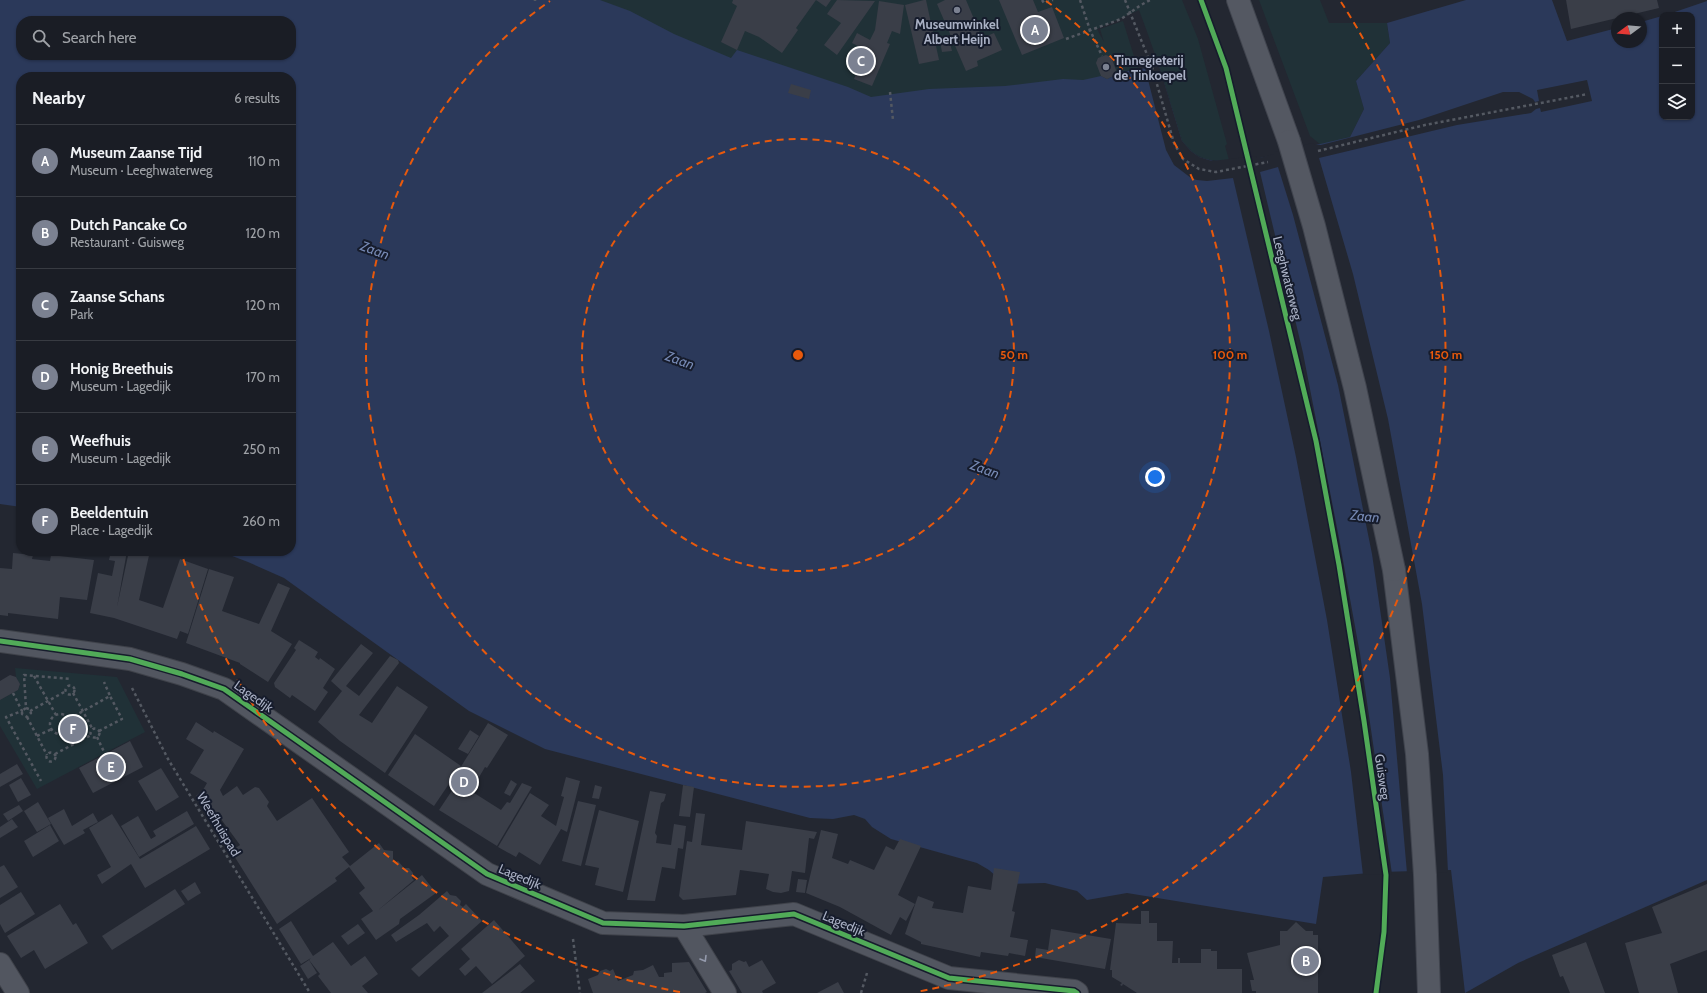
<!DOCTYPE html>
<meta charset="utf-8">
<style>
body{margin:0;font-family:Cabin,sans-serif;background:#23262d;color:#f1f3f6}
.controls{position:absolute;right:12px;top:12px;display:grid;overflow:hidden;border-radius:8px;box-shadow:0 1px 3px #0004}
.controls button{width:36px;height:36px;display:grid;place-items:center;padding:0;border:0;border-bottom:1px solid #383b42;background:#1a1d25;color:#f1f3f6;font:20px sans-serif}
.compass{position:absolute;left:1611px;top:12px;width:36px;height:36px;border-radius:50%;background:#1a1d25;box-shadow:0 1px 3px #0004;rotate:254deg}
.you{position:absolute;left:1155px;top:477px;width:14px;height:14px;margin:-10px;border:3px solid #fff;border-radius:50%;background:#1a73e8;box-shadow:0 0 0 6px #1a73e833}
.badge{display:grid;place-items:center;width:26px;height:26px;border-radius:50%;background:#7b8191;color:#fff;font-size:13px;font-weight:700}
.pin{position:absolute;translate:-50% -50%;border:2px solid #fff;box-shadow:0 1px 4px #0006}
.list{margin:0;padding:0;list-style:none}
h2{display:flex;justify-content:space-between;align-items:center;height:52px;margin:0;padding:0 16px;font-size:17px}
h2 small{font-size:13px;font-weight:400;color:#9fa2a7}
.list li{display:grid;grid-template-columns:26px 1fr auto;gap:12px;align-items:center;box-sizing:border-box;height:72px;padding:0 16px;border-top:1px solid #383b42}
.list b{display:block;font-size:15px;white-space:nowrap}
.list p{margin:0;font-size:13px;white-space:nowrap;color:#9fa2a7}
.list em{font-size:13px;font-style:normal;color:#9fa2a7}
.icon{flex:none;width:22px;height:22px;fill:none;stroke:currentColor;stroke-width:2;stroke-linecap:round;stroke-linejoin:round}
.map{position:relative;flex:none;width:1707px;height:993px;overflow:hidden}
.search{position:absolute;background:#1a1d25;box-shadow:0 1px 3px #0004;left:16px;top:16px;width:280px;height:44px;display:flex;align-items:center;gap:10px;box-sizing:border-box;padding:0 14px;border-radius:16px;color:#9fa2a7;font-size:15px}
.panel{position:absolute;background:#1a1d25;box-shadow:0 1px 3px #0004;left:16px;top:72px;width:280px;height:484px;border-radius:16px}
.map>svg:first-child{display:block}
.green{fill:#203137}
.water{fill:#2b395a;fill-rule:evenodd}
.pier{fill:#232731}
.building{fill:#3a3e48}
.lines{fill:none;stroke-linecap:round;stroke-linejoin:round}
.minor-casing{stroke:#3f424a;stroke-width:24}
.major-casing{stroke:#40444e;stroke-width:24}
.path{stroke:#545962;stroke-width:2.5;stroke-dasharray:3 3;stroke-linecap:butt}
.minor{stroke:#525660;stroke-width:22}
.major{stroke:#545862;stroke-width:22}
.major-bridge-casing{stroke:#40444e;stroke-width:24;stroke-linecap:butt}
.major-bridge{stroke:#545862;stroke-width:22}
.cycleway-casing{stroke:#161c2c;stroke-width:8}
.cycleway{stroke:#51ab58;stroke-width:5}
.oneway{stroke:#949aac}
.ring{fill:none;stroke:#e8590c;stroke-width:2;stroke-dasharray:7 5}
.poi-dot{fill:#7b8191;stroke:#161c2c;stroke-width:1.5}
.labels{text-anchor:middle;stroke-width:4;stroke-linejoin:round;paint-order:stroke}
.poi-label{font-size:13px;font-weight:bold;fill:#aab1c5;stroke:#161c2c}
.street-label{font-size:13px;fill:#aab1c5;stroke:#161c2c}
.water-label{font-size:14px;font-style:italic;fill:#778ab5;stroke:#161c2c}
.centre{fill:#e8590c;stroke:#161c2c;stroke-width:2}
.ring-label{font-size:12px;text-anchor:middle;font-weight:bold;fill:#e8590c;stroke:#161c2c;stroke-width:4;stroke-linejoin:round;paint-order:stroke}
</style>
<div class="map">
<svg width="1707" height="993" viewBox="0 0 1707 993">
<rect width="100%" height="100%" fill="#232731"/>
<g class="green">
<path d="M429 0H1182L1198 39 1227 144 1225 146 1229 160C1211 163 1193 158 1183 142 1177 133 1172 109 1169 98 1160 68 1150 39 1139 10L1097 29 1104 42 1100 29 1123 21 1138 69 1126 71 1130 93 880 154Z"/>
<path d="M1259 0H1320L1329 23H1388L1387 24 1390 43 1356 81 1364 109 1350 137 1321 145 1310 136Z"/>
<path d="M15 668 117 677 145 732 37 789 0 726V700L18 690 20 684 16 677Z"/>
</g>
<path class="water" d="M0 0H600L630 11 674 34 731 58 737 50 848 87 871 97 929 89 1005 86 1063 79 1083 80 1101 76 1107 79 1114 76 1115 73 1159 66 1182 141 1191 151 1199 157 1213 161 1260 158 1350 137 1364 109 1356 81 1390 43 1387 23 1466 0H1552L1567 41 1617 28V42H1641V22L1662 16V117H1692V15H1666L1707 1V880L1518 963 1465 993 1451 870 1381 872 1323 877 1316 924 1127 893 1087 900 1077 891 1045 883 1005 884 989 870 977 863 891 839 872 827 865 819 854 815 833 819 810 818 545 749 469 711 284 578 248 562 219 551H291V77H21V507L0 504ZM21 21H291V55H21Z"/>
<path class="pier" d="M1159 66 1182 141 1191 151 1199 157 1212 161 1256 156 1257 158H1260L1274 154V152L1313 143 1315 145H1321L1419 120 1503 92H1519L1533 99 1535 102 1539 101 1537 90 1587 80 1592 101 1541 112 1540 108 1536 109 1531 113 1457 125 1319 158 1353 274 1388 419 1422 604 1443 775 1448 872 1407 873 1390 678 1372 554 1338 385 1293 215 1278 167 1260 172 1303 353 1339 538 1360 654 1392 874 1363 875 1351 772 1327 620 1296 457 1269 331 1233 178 1207 181 1197 180 1191 178 1174 165 1166 150 1145 68Z"/>
<g class="building">
<path d="M733 0H816L796 28 798 30 782 53 759 37 745 31 737 50 721 42 737 6 732 3Z"/>
<path d="M816 0H831L826 7Z"/>
<path d="M837 0 875 1 837 55 824 45 841 23 827 14Z"/>
<path d="M924 0H926L939 60 919 64 905 5Z"/>
<path d="M945 0H966L982 38 994 33 1002 50 977 61 978 66 966 71 937 4Z"/>
<path d="M999 0H1033L1038 12 1052 7 1064 38 1022 55Z"/>
<path d="M1566 0H1657L1659 8 1571 29Z"/>
<path d="M879 1 904 5 900 34 892 31 887 43 890 44 872 86 854 79 866 50 852 43 857 33 870 40 875 30Z"/>
<path d="M948 35 952 51 942 52 939 37Z"/>
<path d="M1106 55 1111 57 1116 70 1114 76 1107 79 1101 76 1096 63 1098 58Z"/>
<path d="M791 84 811 90 809 99 788 93Z"/>
<path d="M111 551H127L117 607 129 551H150L139 600 163 608 180 559 208 569 188 634 180 631 177 639 114 618 90 613 98 573 112 576 115 561 109 560Z"/>
<path d="M13 553 33 555 32 559 50 561 51 555 94 560 87 600 60 597 58 619 8 613V616L0 615V568L12 569Z"/>
<path d="M209 569 234 577 222 611 259 624 278 583 290 588 271 631 292 644 268 682 240 664V663L186 643Z"/>
<path d="M299 640 318 652 315 657 319 660 320 658 335 669 323 688 328 692 315 711 292 695 290 698 275 687 274 683 296 650 294 648Z"/>
<path d="M361 644 373 653 346 686 359 696 390 656 398 660 399 663 359 715 372 723 397 686 428 707 385 773 340 741 347 731 340 741 318 722 342 691 331 681Z"/>
<path d="M10 675 16 677 20 684 18 690 0 700V681Z"/>
<path d="M196 722 213 733 214 731 244 749 220 790 223 796 237 786 243 795 255 787 259 788 269 802 267 806 277 821 312 798 349 852 342 857 350 866 379 843 384 850 393 851V860L395 863 398 861 404 868H409L413 873 412 878 414 880 377 911 422 875 436 893 400 919 399 924 376 940 361 919 373 911 359 893 365 888 349 867 335 878 337 881 277 924 231 851 240 845 218 815 214 816 208 807 205 809 196 796 203 790 207 783 190 773 204 750 186 739Z"/>
<path d="M488 723 508 735 487 768 485 767 471 791 501 810 507 802 510 803 522 783 532 787 497 846 439 810 453 789 449 786Z"/>
<path d="M470 730 479 736 468 754 458 749Z"/>
<path d="M415 734 461 766 434 806 388 775Z"/>
<path d="M130 741 143 767 93 793 79 768Z"/>
<path d="M17 764 23 774 0 787V774Z"/>
<path d="M161 768 179 797 156 811 138 781Z"/>
<path d="M566 777 580 781 567 832 561 829 540 865 519 852 516 857 498 847 530 793 549 805 541 816 556 826 564 797 561 796Z"/>
<path d="M21 778 31 795 18 802 9 785Z"/>
<path d="M511 780 517 784 510 796 504 793Z"/>
<path d="M595 785 602 787 599 799 592 798Z"/>
<path d="M683 785 694 787 690 817 679 816Z"/>
<path d="M650 791 666 794 664 801 661 803 655 833 657 836 656 843 671 845 674 824 686 826 683 849 678 848 675 869 662 867 655 901 627 900Z"/>
<path d="M578 801 596 805 581 866 562 861Z"/>
<path d="M38 802 51 824 37 832 24 811Z"/>
<path d="M19 805 23 811 8 821 3 814Z"/>
<path d="M64 809 72 826 93 813 98 822 83 830 85 833 64 845 48 818Z"/>
<path d="M599 810 639 821 623 892 595 885 599 868 585 865Z"/>
<path d="M187 811 194 824 139 857 121 826 138 816 151 839 156 836 153 831Z"/>
<path d="M696 813 705 814 701 845 742 850 746 821 817 832 814 839 809 838 805 873 792 871 789 891 781 893 773 892 766 889 769 874 740 870 736 895 683 900 679 896 687 841 692 842Z"/>
<path d="M112 814 140 859 196 826 210 849 145 888 131 864 102 884 97 875 111 867 89 828Z"/>
<path d="M12 819 18 827 0 838V827Z"/>
<path d="M50 825 59 841 33 857 24 841Z"/>
<path d="M821 830 838 834 832 858 848 864 850 860 874 870 886 846 894 850 900 839 921 846 898 895 915 904 906 921 900 917 891 935 840 907 806 893Z"/>
<path d="M4 865 18 887 0 898V867Z"/>
<path d="M994 868 1020 872 1012 911 1015 912 1010 937 1028 940 1025 956 1009 953 1008 956 981 952 980 957 921 944V942L905 934 918 896 934 902 932 908 963 913 968 886 991 890Z"/>
<path d="M798 879 807 880 805 893 796 892Z"/>
<path d="M195 882 201 893 188 901 181 891Z"/>
<path d="M1707 884V950L1670 964 1678 993H1639L1625 943 1662 933 1652 907Z"/>
<path d="M175 889 185 904 112 950 102 936Z"/>
<path d="M447 891 450 895 456 896 461 901 460 905 463 907 466 904 482 921 419 977 411 969 449 936 440 926 434 932 427 923 396 942 391 935 419 915Z"/>
<path d="M21 892 35 914 5 933 0 924V905Z"/>
<path d="M60 904 73 925 76 923 88 943 45 969 34 950 21 958 7 936Z"/>
<path d="M1141 911H1149V923H1157V941H1173L1172 963H1178V958H1180V963H1201V949H1211V951H1217V969H1242V993H1137L1123 984 1122 986 1120 985 1122 983 1112 977V970H1110L1116 923 1141 924Z"/>
<path d="M494 920 525 956 492 984 476 966 465 976 459 969 470 959 461 949Z"/>
<path d="M291 921 313 956 333 942 351 966 365 956 378 974 362 986 368 993H331L318 976 320 974 309 960 311 958 301 964 279 929Z"/>
<path d="M1296 922 1306 931H1313V935H1318V993H1256V991H1252L1250 980H1254L1247 953 1280 945V931H1287Z"/>
<path d="M358 924 365 933 348 945 341 936Z"/>
<path d="M1051 929 1111 939 1105 969 1035 957 1036 948 1048 950Z"/>
<path d="M1586 942 1605 993H1570L1563 976 1560 977 1552 955Z"/>
<path d="M309 960 317 973 308 979 300 966Z"/>
<path d="M739 960 744 962 746 961 749 967 762 960 776 983 762 991 763 993H742L729 971 732 970V964Z"/>
<path d="M689 962 707 992 705 993H593L588 979 598 975 600 971 606 969 610 971 613 969 618 981 633 975 634 971 643 970 653 965 659 977H664V973L672 972V963Z"/>
<path d="M520 964 535 981 520 993H482Z"/>
<path d="M838 982 844 993H817Z"/>
</g>
<g class="lines">
<defs>
<g id="minor">
<path d="M0 641 130 659 182 674 224 689 487 874 603 923 684 926 794 914 949 978 1074 991 1077 993"/>
<path d="M684 926 725 993"/>
<path d="M0 964 18 993"/>
</g>
<g id="major">
<path d="M1238 0 1289 141"/>
<path d="M1394 570 1417 754 1425 875 1429 993"/>
</g>
</defs>
<use href="#minor" class="minor-casing"/>
<use href="#major" class="major-casing"/>
<g class="path">
<path d="M1042 0 1044 3 1053 0"/>
<path d="M1080 0 1090 30 1102 56"/>
<path d="M1125 0 1152 67 1174 143 1183 159 1199 169 1216 172 1268 162"/>
<path d="M535 1V0"/>
<path d="M1066 39 1121 19 1141 5 1150 0"/>
<path d="M890 92 893 120"/>
<path d="M1318 151 1425 125 1588 94"/>
<path d="M34 676 56 715"/>
<circle cx="70" cy="690" r="4.5"/>
<path d="M132 688 168 759 310 993"/>
<path d="M13 693 22 711 6 717 41 781"/>
<path d="M73 693 93 730"/>
<path d="M26 708 29 709 31 713 27 717 22 714V711L26 708 24 675 71 679"/>
<path d="M30 711 66 691"/>
<circle cx="60" cy="724" r="10"/>
<path d="M27 717 47 755"/>
<path d="M69 719 110 696 104 682"/>
<circle cx="95" cy="733" r="4.5"/>
<path d="M99 731 122 719 110 696"/>
<path d="M37 736 52 729"/>
<path d="M97 737 105 754"/>
<circle cx="51" cy="757" r="4.5"/>
<path d="M55 754 91 735"/>
<path d="M573 939 580 993"/>
<path d="M861 993 867 973"/>
</g>
<use href="#minor" class="minor"/>
<use href="#major" class="major"/>
<defs>
<path id="major-bridge" d="M1289 141 1314 226 1355 388 1394 570"/>
</defs>
<use href="#major-bridge" class="major-bridge-casing"/>
<use href="#major-bridge" class="major-bridge"/>
<defs>
<g id="cycleway">
<path d="M1201 0 1226 68 1316 441 1339 565 1364 721 1386 875 1384 932 1376 993"/>
<path d="M0 641 130 659 182 674 224 689 487 874 603 923 684 926 794 914 949 978 1074 991 1077 993"/>
</g>
</defs>
<use href="#cycleway" class="cycleway-casing"/>
<use href="#cycleway" class="cycleway"/>
</g>
<defs><path id="oneway-chevron" d="M-2-3.5L2.5 0L-2 3.5" fill="none" stroke-width="1.6" stroke-linecap="round" stroke-linejoin="round"/></defs>
<use class="oneway" href="#oneway-chevron" transform="translate(704 959) rotate(59)"/>
<g class="ring">
<circle cx="798" cy="355" r="216"/>
<path d="M1046 1A432 432 0 1 1 550 1"/>
<path d="M680 992A648 648 0 0 1 182 555M1341 2A648 648 0 0 1 916 992"/>
</g>
<g class="poi-dot">
<circle cx="957" cy="10" r="4"/>
<circle cx="1106" cy="67" r="4"/>
</g>
<g class="labels">
<g class="poi-label">
<text x="957" y="29">Museumwinkel<tspan x="957" dy="15">Albert Heijn</tspan></text>
<text x="1114" y="65" text-anchor="start">Tinnegieterij<tspan x="1114" dy="15">de Tinkoepel</tspan></text>
</g>
<g class="street-label">
<text transform="translate(1288 278) rotate(76)" y="5">Leeghwaterweg</text>
<text transform="translate(254 696) rotate(35)" y="5">Lagedijk</text>
<text transform="translate(1383 777) rotate(82)" y="5">Guisweg</text>
<text transform="translate(219 824) rotate(59)" y="5">Weefhuispad</text>
<text transform="translate(520 876) rotate(23)" y="5">Lagedijk</text>
<text transform="translate(844 923) rotate(23)" y="5">Lagedijk</text>
</g>
<g class="water-label">
<text transform="translate(375 250) rotate(20)" y="5">Zaan</text>
<text transform="translate(680 360) rotate(20)" y="5">Zaan</text>
<text transform="translate(985 469) rotate(20)" y="5">Zaan</text>
<text transform="translate(1365 516) rotate(6)" y="5">Zaan</text>
</g>
</g>
<circle cx="798" cy="355" r="6" class="centre"/>
<g class="ring-label">
<text x="1014" y="359">50 m</text>
<text x="1230" y="359">100 m</text>
<text x="1446" y="359">150 m</text>
</g>
</svg>
<div class="controls">
<button>+</button>
<button>−</button>
<button><svg class="icon" aria-label="layers" viewBox="0 0 24 24"><path d="M12 4l9 5-9 5-9-5zM3 14l9 5 9-5"/></svg></button>
</div>
<svg class="compass" viewBox="-18 -18 36 36"><path d="M0-13l5 13h-10z" fill="#e53935"/><path d="M0 13l5-13h-10z" fill="#9fa2a7"/></svg>
<div class="you"></div>
<div class="pin badge" style="left:1035px;top:30px">A</div>
<div class="pin badge" style="left:1306px;top:961px">B</div>
<div class="pin badge" style="left:861px;top:61px">C</div>
<div class="pin badge" style="left:464px;top:782px">D</div>
<div class="pin badge" style="left:111px;top:767px">E</div>
<div class="pin badge" style="left:73px;top:729px">F</div>
<div class="search"><svg class="icon" aria-label="search" viewBox="0 0 24 24"><circle cx="10" cy="10" r="6"/><path d="M15 15l6 6"/></svg>Search here</div>
<section class="panel">
<h2>Nearby<small>6 results</small></h2>
<ul class="list">
<li><span class="badge">A</span><div><b>Museum Zaanse Tijd</b><p>Museum · Leeghwaterweg</p></div><em>110 m</em></li>
<li><span class="badge">B</span><div><b>Dutch Pancake Co</b><p>Restaurant · Guisweg</p></div><em>120 m</em></li>
<li><span class="badge">C</span><div><b>Zaanse Schans</b><p>Park</p></div><em>120 m</em></li>
<li><span class="badge">D</span><div><b>Honig Breethuis</b><p>Museum · Lagedijk</p></div><em>170 m</em></li>
<li><span class="badge">E</span><div><b>Weefhuis</b><p>Museum · Lagedijk</p></div><em>250 m</em></li>
<li><span class="badge">F</span><div><b>Beeldentuin</b><p>Place · Lagedijk</p></div><em>260 m</em></li>
</ul>
</section>
</div>
